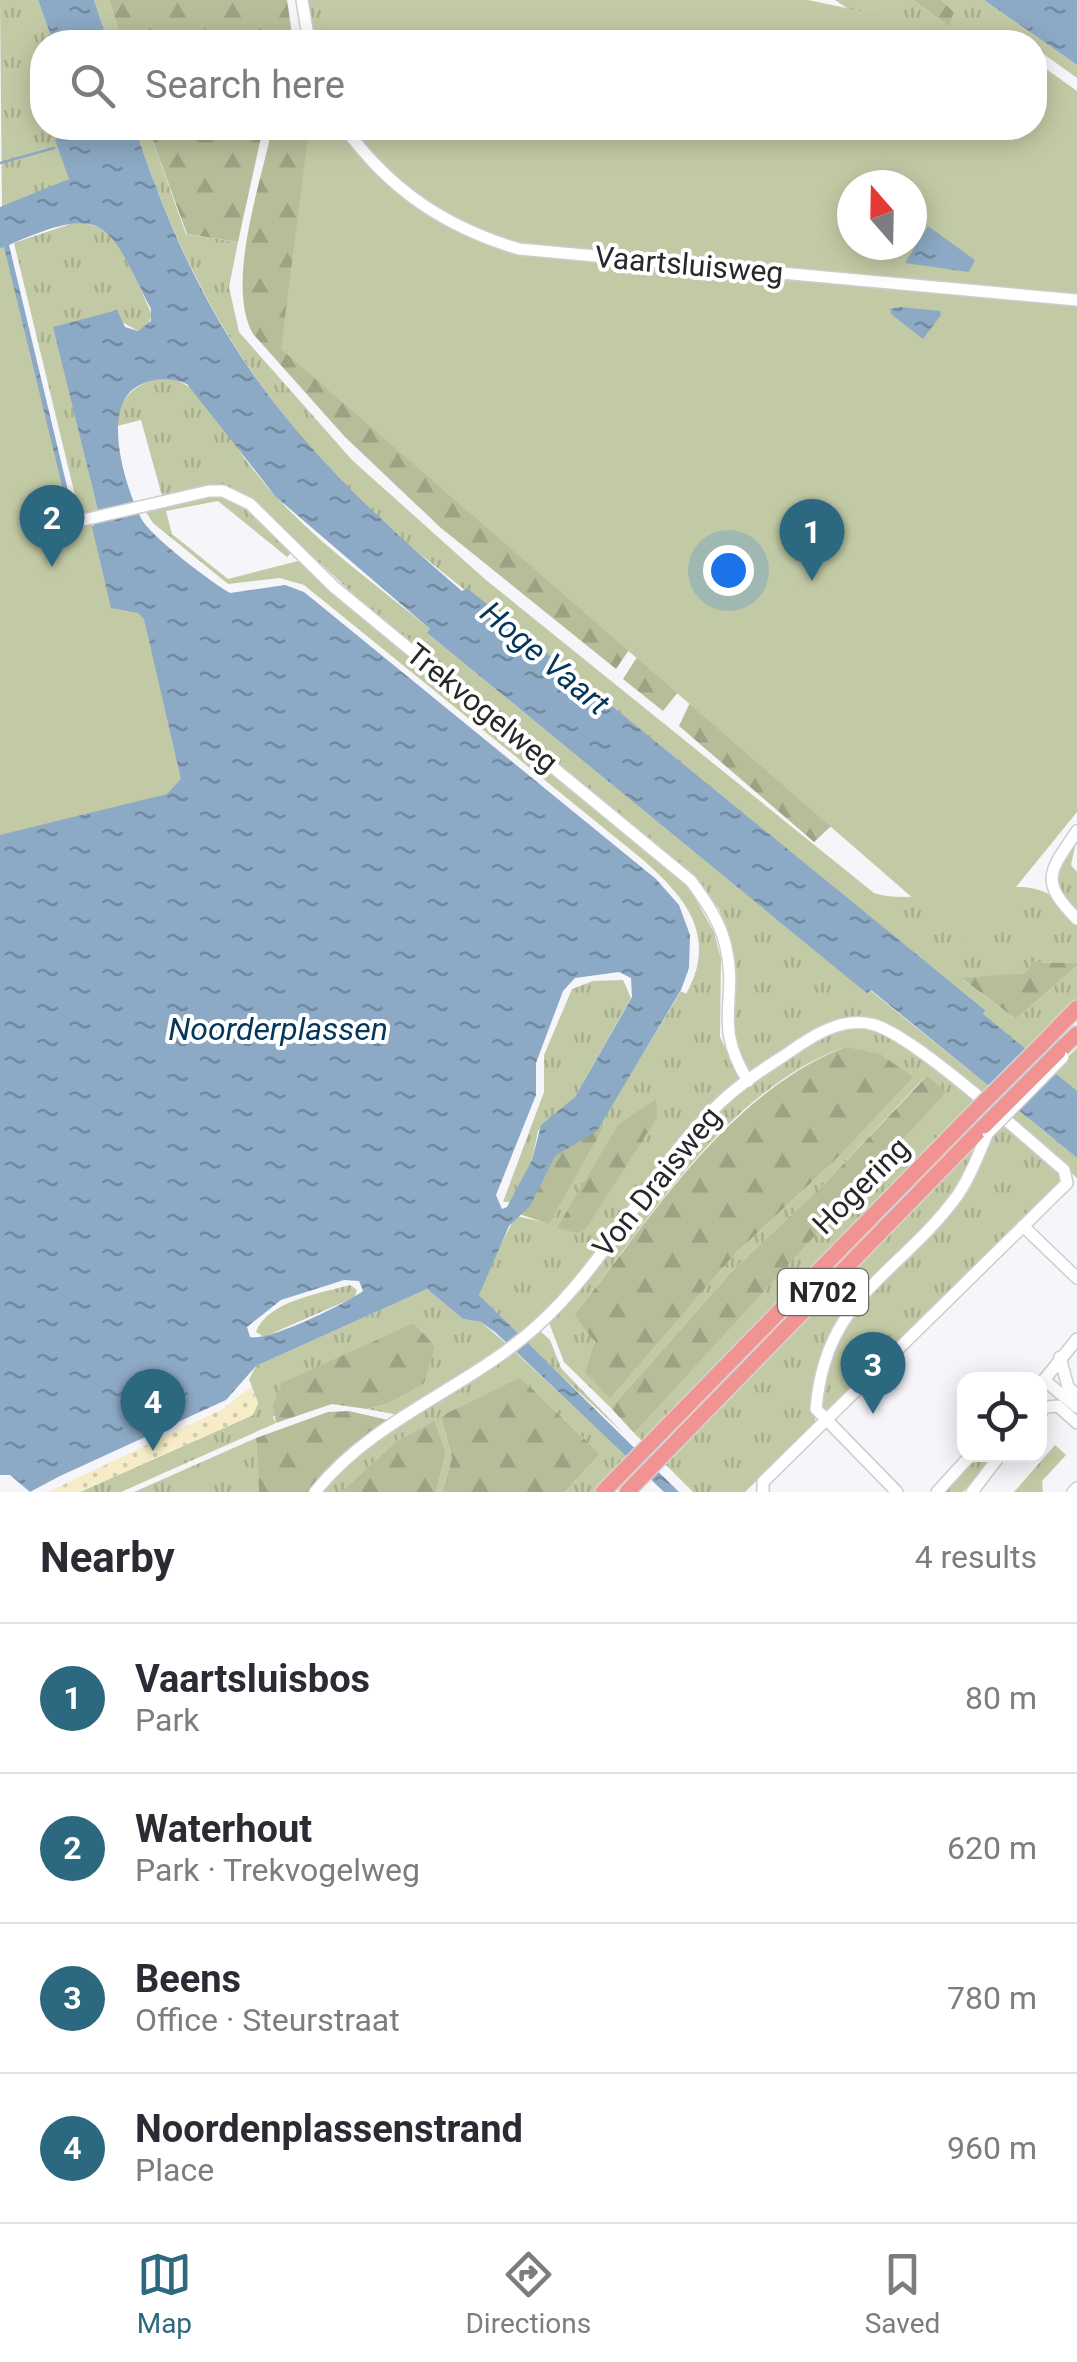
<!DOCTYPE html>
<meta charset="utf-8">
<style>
body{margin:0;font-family:Roboto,sans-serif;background:#f2f2f3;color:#2b2b33}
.controls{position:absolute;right:30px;bottom:30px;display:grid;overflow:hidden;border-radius:20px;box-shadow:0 5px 25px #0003}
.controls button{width:90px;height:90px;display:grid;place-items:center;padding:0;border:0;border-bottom:2px solid #e1e1e2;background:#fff;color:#2b2b33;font:50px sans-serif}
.compass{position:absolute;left:837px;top:170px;width:90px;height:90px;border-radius:50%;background:#fff;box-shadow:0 5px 25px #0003;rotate:340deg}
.you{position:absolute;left:728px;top:570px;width:35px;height:35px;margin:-25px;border:8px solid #fff;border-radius:50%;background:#1a73e8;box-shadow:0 0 0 15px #1a73e833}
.badge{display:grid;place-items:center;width:65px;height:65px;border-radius:50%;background:#2c687f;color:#fff;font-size:32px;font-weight:700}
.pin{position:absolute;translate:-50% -82px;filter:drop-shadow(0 2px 5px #0008)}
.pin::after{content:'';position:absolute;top:52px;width:35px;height:30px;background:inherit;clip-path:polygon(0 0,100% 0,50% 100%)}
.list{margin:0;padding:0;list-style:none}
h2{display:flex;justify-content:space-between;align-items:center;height:130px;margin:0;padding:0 40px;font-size:42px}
h2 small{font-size:32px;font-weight:400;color:#7c7c81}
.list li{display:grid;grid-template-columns:65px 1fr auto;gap:30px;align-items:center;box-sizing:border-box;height:150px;padding:0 40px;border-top:2px solid #e1e1e2}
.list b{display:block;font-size:38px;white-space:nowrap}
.list p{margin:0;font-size:32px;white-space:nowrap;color:#7c7c81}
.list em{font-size:32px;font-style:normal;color:#7c7c81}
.icon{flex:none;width:55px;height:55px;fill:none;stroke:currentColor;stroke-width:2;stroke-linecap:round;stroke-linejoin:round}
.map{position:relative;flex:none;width:1077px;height:1492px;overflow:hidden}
.search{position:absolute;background:#fff;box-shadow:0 5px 25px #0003;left:30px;right:30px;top:30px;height:110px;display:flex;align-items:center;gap:25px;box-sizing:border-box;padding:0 35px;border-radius:40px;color:#7c7c81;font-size:38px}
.sheet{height:730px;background:#fff}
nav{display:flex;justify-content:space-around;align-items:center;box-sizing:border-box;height:140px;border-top:2px solid #e1e1e2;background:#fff;font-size:28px;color:#7c7c81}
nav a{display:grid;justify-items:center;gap:5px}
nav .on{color:#2c687f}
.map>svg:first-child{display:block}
.grass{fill:url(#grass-tufts);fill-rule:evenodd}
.forest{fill:url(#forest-firs)}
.sand{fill:url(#sand-dots)}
.park{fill:#c2caa5;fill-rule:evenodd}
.water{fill:url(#water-ripples);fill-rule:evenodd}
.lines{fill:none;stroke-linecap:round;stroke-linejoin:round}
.stream{stroke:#8ca9c5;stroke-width:2.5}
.minor-casing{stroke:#cccdd1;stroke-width:14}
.highway-casing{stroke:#d4d4d4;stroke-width:18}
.minor{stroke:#fff;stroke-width:11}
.highway{stroke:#f29393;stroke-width:15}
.minor-bridge-casing{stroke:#cccdd1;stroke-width:14;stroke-linecap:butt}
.highway-bridge-casing{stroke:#d4d4d4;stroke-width:18;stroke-linecap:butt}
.minor-bridge{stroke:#fff;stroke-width:11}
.highway-bridge{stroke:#f29393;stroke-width:15}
.labels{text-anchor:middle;stroke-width:8;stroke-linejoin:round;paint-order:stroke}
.shield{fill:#fff;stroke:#686869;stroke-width:2.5}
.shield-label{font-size:28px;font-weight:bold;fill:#272829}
.street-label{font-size:30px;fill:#272829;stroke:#fff}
.water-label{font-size:32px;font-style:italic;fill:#05365b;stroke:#fff}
</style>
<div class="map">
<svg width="1077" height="1492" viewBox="0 0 1077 1492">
<defs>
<pattern id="grass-tufts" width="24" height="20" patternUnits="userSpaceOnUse" patternTransform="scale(2.5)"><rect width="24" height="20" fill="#c2caa5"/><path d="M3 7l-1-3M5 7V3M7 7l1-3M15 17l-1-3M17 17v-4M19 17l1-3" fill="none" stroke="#a7ae8e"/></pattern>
<pattern id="forest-firs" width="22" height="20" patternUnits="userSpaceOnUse" patternTransform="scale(2.5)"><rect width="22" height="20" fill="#b6be99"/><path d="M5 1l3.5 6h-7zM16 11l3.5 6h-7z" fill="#9ca384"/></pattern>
<pattern id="sand-dots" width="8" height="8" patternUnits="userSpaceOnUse" patternTransform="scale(2.5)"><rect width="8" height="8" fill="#f6ecc7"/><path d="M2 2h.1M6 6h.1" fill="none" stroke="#d3caab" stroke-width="1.8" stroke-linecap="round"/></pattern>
<pattern id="water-ripples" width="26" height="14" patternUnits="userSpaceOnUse" patternTransform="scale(2.5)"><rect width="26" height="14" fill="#8ca9c5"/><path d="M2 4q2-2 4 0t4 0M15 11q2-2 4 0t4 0" fill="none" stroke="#728aa0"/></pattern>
</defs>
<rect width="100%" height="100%" fill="#f5f5fa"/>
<g class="grass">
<path d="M0 0H38L53 42H42V128H75L56 140 70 176 66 183 2 207Z"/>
<path d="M94 0H109L122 42H108Z"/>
<path d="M304 0H356L408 42H312Z"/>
<path d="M835 0H913L948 25 954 12 941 0H984L1077 65V78L1035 48 1034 42H896Z"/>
<path d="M135 128H148L186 234 238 242 229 287 239 332 352 460 486 580 874 893C924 909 1013 871 1050 895 1061 901 1069 914 1077 923V963L1033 962 1025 973 962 979 1016 1019 1077 966V1001L1025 1053 982 1014 984 1009 389 529C262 411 189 292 135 128Z"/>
<path d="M79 221 107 230 121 244 152 315 148 325 138 331 120 321 99 513 80 516 14 243Z"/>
<path d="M159 378C203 376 226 434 249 464 297 529 368 578 430 629L428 634 866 992 870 990 1077 1158V1178L918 1044 853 1018 810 1032 749 1072 732 1033 730 940 719 909 690 873 365 605 249 497 212 487 162 496 141 420 117 426C118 398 134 385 159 378Z"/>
<path d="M210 494 248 506 293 551 287 557 218 501 166 511 172 534 228 579 302 560 686 882 714 932 721 959 720 1037 741 1079 568 1287 520 1336 479 1295 482 1279 516 1216 549 1223 604 1127 603 1120 681 991 686 994C719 935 684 896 642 859L304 585 280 578 228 584 153 523 144 509ZM656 1100 658 1116 558 1228 618 1124Z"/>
<path d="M1077 837 1071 865 1077 872V915L1057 894 1054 879Z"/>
<path d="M623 980 631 998 575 1097 538 1131 532 1160 511 1202H503L544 1092V1055L572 989 593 981Z"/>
<path d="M841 1025 882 1029 978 1101 644 1443 634 1433 926 1076 826 1182 732 1271 611 1408 564 1362 548 1320 707 1120 750 1081ZM845 1047 832 1163 735 1254 610 1397 593 1338 574 1315C650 1220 726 1090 845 1047Z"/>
<path d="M1077 1048V1091L1051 1073Z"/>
<path d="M985 1106 992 1113 657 1456 653 1452Z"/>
<path d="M1003 1122 1062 1171 1063 1179 826 1413 818 1408 841 1325 957 1201 990 1134Z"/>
<path d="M987 1129 959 1187 833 1326 812 1409 816 1422 745 1492H693L663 1462Z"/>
<path d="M350 1285 357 1290 355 1297 264 1337 256 1332C267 1301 322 1293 350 1285Z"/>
<path d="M427 1289 463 1319 481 1322 509 1346 398 1415 367 1409 387 1404 435 1346 414 1323 273 1417 276 1423 121 1492H80L253 1415 258 1403 249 1379 256 1366Z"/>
<path d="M540 1331 550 1340 561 1368 623 1433 525 1342Z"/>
<path d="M514 1351 629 1458 595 1492H565L600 1454 520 1377 441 1416 452 1458 442 1492H436L446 1453 435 1420 395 1442 341 1492H318L352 1454Z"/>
<path d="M256 1438 259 1492H134Z"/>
<path d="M1055 1445 1066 1455 1042 1481 1043 1492H1014Z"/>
<path d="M979 1455H994L963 1492H942Z"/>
</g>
<g class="forest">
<path d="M109 0H287L292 34 283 42H122Z"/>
<path d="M913 0H941L954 12 949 26Z"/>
<path d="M148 128H263L238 242 187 234Z"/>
<path d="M272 128H328L631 647 616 669 441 528 345 437 253 334C225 283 261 184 272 128Z"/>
<path d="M639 654 683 686 663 711 623 679Z"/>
<path d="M693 696 841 817 814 842 679 726Z"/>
<path d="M1033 962 1077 963V966L1016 1019 961 978 1025 973Z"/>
<path d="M845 1047 880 1054 913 1077 832 1163 735 1254 610 1398 585 1372 595 1342 574 1315C651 1219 726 1094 845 1047Z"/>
<path d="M927 1076 946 1092 634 1433 611 1408 732 1271 826 1182Z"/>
<path d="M656 1099 658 1116 585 1230 577 1233 557 1228 618 1124Z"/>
<path d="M603 1120 604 1127 549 1224 519 1214C540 1201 540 1171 557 1153 571 1139 592 1138 603 1120Z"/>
<path d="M414 1323 435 1346 424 1383 387 1404 367 1409 332 1404 276 1423 273 1405 282 1383Z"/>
<path d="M520 1377 600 1454 565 1492H442L452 1458 441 1416Z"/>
<path d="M349 1411 388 1420 311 1492H259L256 1438 328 1412Z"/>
<path d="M435 1420 446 1453 436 1492H341L395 1442Z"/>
</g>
<path class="sand" d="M251 1387 258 1403 253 1415 80 1492H48L223 1409Z"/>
<g class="park">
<path d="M326 0H808L1008 42H320Z"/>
<path d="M1035 61 1077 91V812L968 946 281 349 309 128H1034ZM852 185H912V245H852Z"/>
<path d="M5 244 68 501 94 527 143 611 188 793 0 838V246Z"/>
</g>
<g class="water">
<path d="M38 0H94L108 42H53Z"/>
<path d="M984 0H1077V65Z"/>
<path d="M75 128H135C206 343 292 446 462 591L467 588 985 1010 983 1014 1077 1091V1158L871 990 867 993 853 982 427 633 430 629 276 497 187 384C170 378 159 377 142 384 98 402 125 486 141 518 150 536 211 582 230 593L285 585 304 592 656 879 679 905 690 935 689 968 681 990 597 1131 555 1156 530 1206 509 1226 479 1295 679 1492H664L495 1332 481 1322 463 1319 427 1289 256 1366 226 1400 60 1476 30 1492 10 1475H0V835L167 794 181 779 144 619 138 613 111 608 92 527 100 518 53 327 117 310 125 327 138 331 151 321V309C108 225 109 201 9 245L71 503 67 506 4 247 0 248V207L69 179 55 140ZM619 972 631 978 632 997 575 1097 541 1125 532 1160 507 1207 502 1209 496 1195 536 1095V1063L563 991 575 978ZM344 1280 359 1281 363 1291C345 1304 268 1342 250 1337L247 1327 281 1300Z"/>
<path d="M928 226 975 260 969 272 905 263Z"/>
<path d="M900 307 940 311 941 315 923 339 891 314 890 309Z"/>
</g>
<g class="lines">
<path class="stream" d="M0 163 54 148"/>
<defs>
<g id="minor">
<path d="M302 0 309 42"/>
<path d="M345 128C390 190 445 227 519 249L1077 300"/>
<path d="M79 521 209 491H223L250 504 334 587 691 881C705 900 719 920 725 943 740 1000 711 1022 748 1081"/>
<path d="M1077 831C1049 872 1039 881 1077 919"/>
<path d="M1023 1226 1077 1278"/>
<path d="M1060 1357 1068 1387 1077 1395"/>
<path d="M1044 1380 1077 1407"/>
<path d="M1040 1385 1077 1339"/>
<path d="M1040 1413 1046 1407 1058 1406 1077 1423"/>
<path d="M315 1492C375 1417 468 1389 538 1325 609 1261 651 1168 721 1102 741 1083 765 1068 788 1053 812 1036 841 1017 871 1024 911 1032 1027 1139 1064 1170L1067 1183 763 1482V1492"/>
<path d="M897 1492 816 1409C825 1296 899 1275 957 1196 971 1177 978 1154 988 1133"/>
<path d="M937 1492 972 1454"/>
<path d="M972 1492 1001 1454"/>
<path d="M1073 1492 1077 1488"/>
</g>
<g id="highway">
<path d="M1042 1044 1077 1008"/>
<path d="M1058 1052 1077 1034"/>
<path d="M603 1492 970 1116"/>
<path d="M627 1492 984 1126"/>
</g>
</defs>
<use href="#minor" class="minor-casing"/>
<use href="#highway" class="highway-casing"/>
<use href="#minor" class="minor"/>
<use href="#highway" class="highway"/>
<defs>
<path id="minor-bridge" d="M988 1133 1063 1057"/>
<g id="highway-bridge">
<path d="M970 1116 1042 1044"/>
<path d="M984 1126 1058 1052"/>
</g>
</defs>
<use href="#minor-bridge" class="minor-bridge-casing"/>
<use href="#highway-bridge" class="highway-bridge-casing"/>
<use href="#minor-bridge" class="minor-bridge"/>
<use href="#highway-bridge" class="highway-bridge"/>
</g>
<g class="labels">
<rect class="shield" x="778" y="1269" width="90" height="46" rx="8"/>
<g class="shield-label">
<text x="823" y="1302">N702</text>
</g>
<g class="street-label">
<text transform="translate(689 265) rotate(5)" y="10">Vaartsluisweg</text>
<text transform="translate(482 708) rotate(39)" y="10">Trekvogelweg</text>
<text transform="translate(657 1182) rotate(-51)" y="10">Von Draisweg</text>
<text transform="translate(861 1186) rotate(-45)" y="10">Hogering</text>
</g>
<g class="water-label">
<text transform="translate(545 658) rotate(40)" y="11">Hoge Vaart</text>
<text x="278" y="1040">Noorderplassen</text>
</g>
</g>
</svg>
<div class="controls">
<button><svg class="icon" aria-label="locate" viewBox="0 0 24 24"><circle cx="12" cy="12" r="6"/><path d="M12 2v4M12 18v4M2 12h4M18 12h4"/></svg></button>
</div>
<svg class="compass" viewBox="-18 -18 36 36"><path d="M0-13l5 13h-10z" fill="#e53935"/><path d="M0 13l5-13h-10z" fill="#7c7c81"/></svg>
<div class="you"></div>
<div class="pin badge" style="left:812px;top:581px">1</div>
<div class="pin badge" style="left:52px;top:567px">2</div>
<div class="pin badge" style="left:873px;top:1414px">3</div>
<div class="pin badge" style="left:153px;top:1451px">4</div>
<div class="search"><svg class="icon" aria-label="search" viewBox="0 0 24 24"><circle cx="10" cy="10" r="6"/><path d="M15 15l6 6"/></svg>Search here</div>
</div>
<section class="sheet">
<h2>Nearby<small>4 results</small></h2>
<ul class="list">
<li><span class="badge">1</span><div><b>Vaartsluisbos</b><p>Park</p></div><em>80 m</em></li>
<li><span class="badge">2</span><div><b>Waterhout</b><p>Park · Trekvogelweg</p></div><em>620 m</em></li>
<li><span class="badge">3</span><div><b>Beens</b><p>Office · Steurstraat</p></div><em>780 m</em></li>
<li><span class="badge">4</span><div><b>Noordenplassenstrand</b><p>Place</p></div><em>960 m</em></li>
</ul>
</section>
<nav>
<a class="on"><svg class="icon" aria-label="map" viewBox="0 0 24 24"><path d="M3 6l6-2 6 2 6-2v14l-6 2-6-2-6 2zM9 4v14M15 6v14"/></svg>Map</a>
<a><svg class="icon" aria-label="directions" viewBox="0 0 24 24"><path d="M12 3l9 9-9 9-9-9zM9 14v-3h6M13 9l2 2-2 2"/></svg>Directions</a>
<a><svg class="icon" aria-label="saved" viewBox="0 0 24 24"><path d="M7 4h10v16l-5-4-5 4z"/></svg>Saved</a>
</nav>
